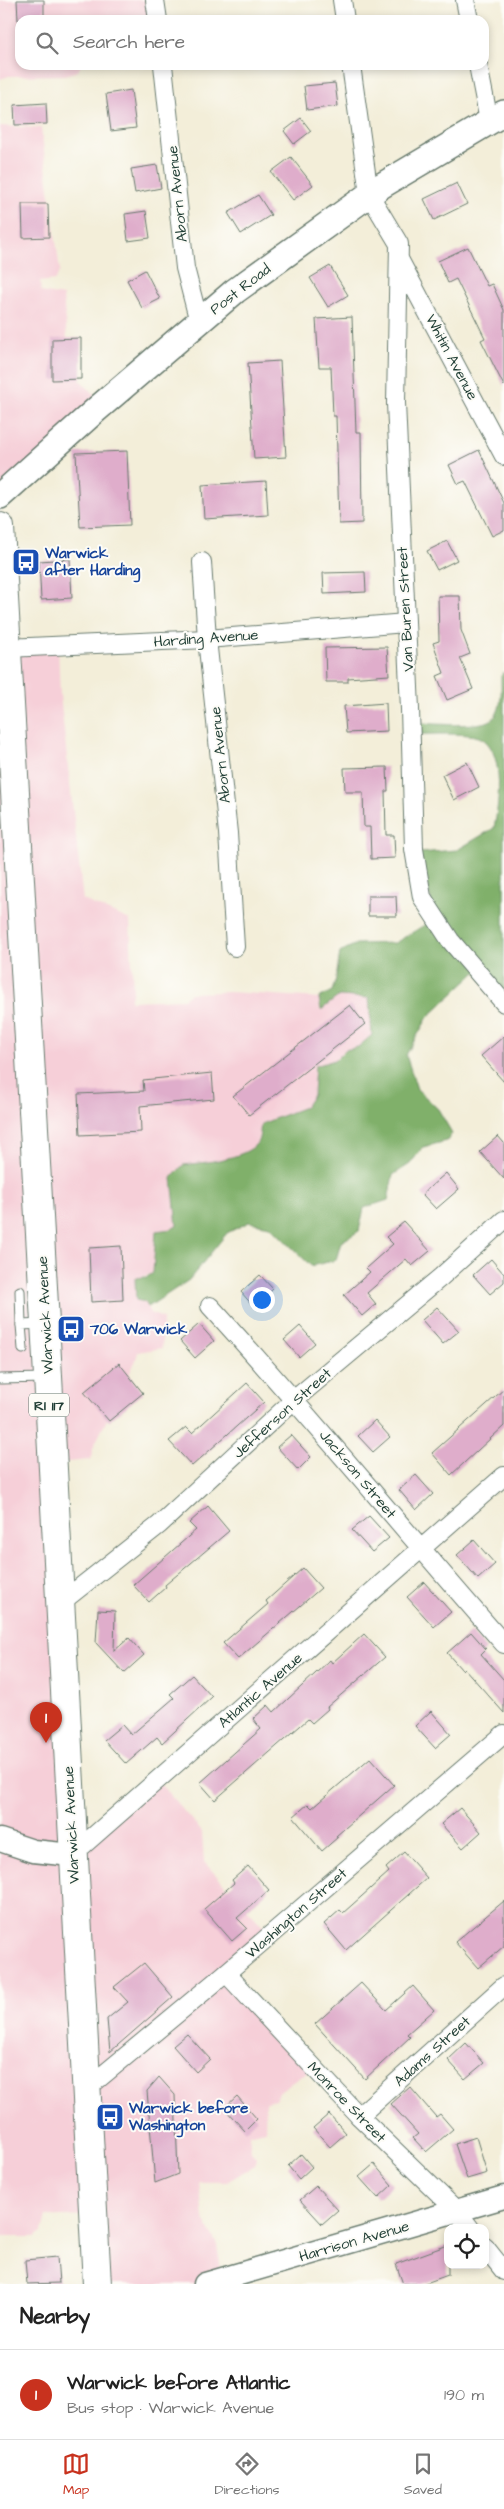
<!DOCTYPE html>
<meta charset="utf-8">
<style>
body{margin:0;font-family:"Architects Daughter",sans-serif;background:#f2f2f2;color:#222}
.controls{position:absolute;right:15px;bottom:15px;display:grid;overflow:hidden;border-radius:10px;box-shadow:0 2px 8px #0003}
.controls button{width:45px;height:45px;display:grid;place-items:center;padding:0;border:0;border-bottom:1px solid #e0e0e0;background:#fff;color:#222;font:25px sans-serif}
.you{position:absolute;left:261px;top:1299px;width:18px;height:18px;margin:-12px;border:4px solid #fff;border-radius:50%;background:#1a73e8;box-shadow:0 0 0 8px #1a73e833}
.badge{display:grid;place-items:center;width:32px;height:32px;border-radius:50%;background:#c8321e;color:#fff;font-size:16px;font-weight:700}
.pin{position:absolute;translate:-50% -41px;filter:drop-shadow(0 1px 2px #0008)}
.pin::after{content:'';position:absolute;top:26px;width:18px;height:15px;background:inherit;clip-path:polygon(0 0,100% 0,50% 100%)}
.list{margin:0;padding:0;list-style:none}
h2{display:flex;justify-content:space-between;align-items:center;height:65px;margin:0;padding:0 20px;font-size:21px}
h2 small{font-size:16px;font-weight:400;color:#767676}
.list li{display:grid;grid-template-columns:32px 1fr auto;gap:15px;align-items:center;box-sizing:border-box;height:90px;padding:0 20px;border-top:1px solid #e0e0e0}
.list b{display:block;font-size:19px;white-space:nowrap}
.list p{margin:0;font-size:16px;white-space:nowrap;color:#767676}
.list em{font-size:16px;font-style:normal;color:#767676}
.icon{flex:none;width:28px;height:28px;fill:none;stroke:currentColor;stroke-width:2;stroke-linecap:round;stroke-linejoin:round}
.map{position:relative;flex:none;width:504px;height:2284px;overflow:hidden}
.search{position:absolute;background:#fff;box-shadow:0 2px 8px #0003;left:15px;right:15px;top:15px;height:55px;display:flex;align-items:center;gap:12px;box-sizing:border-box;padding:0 18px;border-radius:15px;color:#767676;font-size:19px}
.sheet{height:155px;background:#fff}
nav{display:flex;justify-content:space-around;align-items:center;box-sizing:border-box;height:70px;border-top:1px solid #e0e0e0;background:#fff;font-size:14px;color:#767676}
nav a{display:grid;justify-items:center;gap:2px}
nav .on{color:#c8321e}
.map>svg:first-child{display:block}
.built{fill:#f6cfd8}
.forest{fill:#80b06a;stroke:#50764f}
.building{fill:#dfadcb}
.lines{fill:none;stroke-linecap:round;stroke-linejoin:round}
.service-casing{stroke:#697b6e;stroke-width:11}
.minor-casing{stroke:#697b6e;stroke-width:20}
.tertiary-casing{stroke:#697b6e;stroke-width:25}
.secondary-casing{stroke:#697b6e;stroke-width:28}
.primary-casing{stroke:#697b6e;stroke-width:30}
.service{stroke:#fff;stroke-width:9}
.minor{stroke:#fff;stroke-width:18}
.tertiary{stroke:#fff;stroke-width:22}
.secondary{stroke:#fff;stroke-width:25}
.primary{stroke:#fff;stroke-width:28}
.labels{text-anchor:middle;stroke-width:4;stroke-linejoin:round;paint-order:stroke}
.shield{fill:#fdfcf7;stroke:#62766e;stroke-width:1}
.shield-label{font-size:14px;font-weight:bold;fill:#1f3d34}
.street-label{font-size:15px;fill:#1f3d34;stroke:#fdfcf7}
.transit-label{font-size:15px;font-weight:bold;fill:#164399;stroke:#fdfcf7;text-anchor:start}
</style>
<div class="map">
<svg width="504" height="2284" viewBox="0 0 504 2284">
<rect width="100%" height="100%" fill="#fdfcf7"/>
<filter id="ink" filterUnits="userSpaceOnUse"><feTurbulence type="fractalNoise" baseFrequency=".02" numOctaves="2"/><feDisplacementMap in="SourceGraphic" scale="10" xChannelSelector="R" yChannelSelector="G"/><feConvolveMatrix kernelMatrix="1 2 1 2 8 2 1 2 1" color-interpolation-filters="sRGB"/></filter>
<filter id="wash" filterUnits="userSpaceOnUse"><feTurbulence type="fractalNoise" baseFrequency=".0096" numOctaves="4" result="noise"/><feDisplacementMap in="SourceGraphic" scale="20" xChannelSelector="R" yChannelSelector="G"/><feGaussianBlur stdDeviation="1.12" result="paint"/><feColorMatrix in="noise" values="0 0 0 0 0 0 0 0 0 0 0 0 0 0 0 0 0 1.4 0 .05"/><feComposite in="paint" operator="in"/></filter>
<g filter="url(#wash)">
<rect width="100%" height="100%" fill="#f3eed9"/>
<g class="built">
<path d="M0 0H156L158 20H20V65H81L78 71 65 75 9 76 0 79Z"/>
<path d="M0 126 41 128 60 271 55 280 40 282 41 292 63 296 70 370 102 402 0 494Z"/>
<path d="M0 520 8 645H58L60 695 83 900 130 920 133 990 130 1001 184 999 190 993 229 992 319 998 320 1010 339 996 369 998 372 1035 358 1047 345 1050 335 1060 315 1066 313 1095 305 1108 261 1124 257 1143 250 1150 222 1161 183 1165 172 1178 177 1226 171 1229 156 1231 153 1273 135 1279 150 1313 163 1318 162 1348 138 1352 136 1360 92 1450 91 1460 54 1463 73 1850 157 1780 202 1832 204 1862 269 1933 229 1969 310 2070 281 2090 275 2100 266 2102 265 2130 249 2134 251 2152 257 2158 255 2165 227 2182H199L203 2217 217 2245 222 2275 199 2284H97L92 2217 46 2216 42 2232 35 2237H0Z"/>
</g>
<path class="forest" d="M504 672V1001L476 972 428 1017 406 1055 417 1089 438 1109 452 1133 447 1141 423 1147 410 1164 393 1175 388 1200 364 1208 359 1231 341 1242 336 1260 311 1266 270 1226 249 1222 227 1233 189 1280 148 1307 145 1302 136 1300 135 1278 147 1277 153 1273 156 1231 171 1229 177 1226 172 1178 183 1165C201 1163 246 1159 257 1143 260 1139 260 1130 261 1124L305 1107 313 1095 315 1066 335 1060 345 1050 358 1047 372 1035 369 998 339 996 321 1010 319 998 332 991 336 979 340 952 356 944 395 943 436 918 418 853 457 850 494 828C500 800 504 747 479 737 462 732 433 735 414 734L413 723C429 723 484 729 494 718 503 707 501 689 501 676Z"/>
<g id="blocks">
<g class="building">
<path d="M17 0H44V20H18Z"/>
<path d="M335 83 338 106 307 110 304 86Z"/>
<path d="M131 90 136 128 111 131 106 94Z"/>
<path d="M46 103 47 124 15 125 14 105Z"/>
<path d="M301 118 311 131 294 144 284 131Z"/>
<path d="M291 157 313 185 293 200 271 172Z"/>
<path d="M157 165 161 188 135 193 131 169Z"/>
<path d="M457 183 467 204 434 220 424 199Z"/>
<path d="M258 195 271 215 241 234 228 213Z"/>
<path d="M22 204H48L49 237 23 238Z"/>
<path d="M146 211 150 238 128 241 125 214Z"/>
<path d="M468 247 487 286 492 284 504 310V386L481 340 485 338 456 279 448 283 438 261Z"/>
<path d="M330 266 348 295 328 307 310 278Z"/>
<path d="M145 270 160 299 142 308 127 280Z"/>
<path d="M352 317 356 432H361L362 523 339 524 336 416H333L331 367H319L316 319Z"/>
<path d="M81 338V379L52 380V339Z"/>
<path d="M280 361 286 457 254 459 248 363Z"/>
<path d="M479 450 504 503V530L492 536 465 481 458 484 449 465Z"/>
<path d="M127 451 130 525 80 527 76 453Z"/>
<path d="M266 481 268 515 204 519 202 485Z"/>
<path d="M447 541 457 560 437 570 427 551Z"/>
<path d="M70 559 72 598 41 600 39 561Z"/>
<path d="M365 572 366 592 324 594 323 573Z"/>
<path d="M438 596H460L461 630 470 654 460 658 473 689 447 700 437 676 444 673 433 643 439 641Z"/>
<path d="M387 647 389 675 348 678V682H326L325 648Z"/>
<path d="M386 703 387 731 346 733 344 706Z"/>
<path d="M467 762 479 787 454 800 442 775Z"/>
<path d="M387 767 388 791H385L386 835H394L395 858 371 859 370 827H364L363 792H345L344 768Z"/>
<path d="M368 896H396L397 916H368Z"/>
<path d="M350 1005 365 1024 249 1115 233 1096Z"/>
<path d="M504 1036V1082L481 1056Z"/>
<path d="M212 1073 214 1099 140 1106 141 1132 80 1135 78 1094 144 1091 143 1080Z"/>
<path d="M498 1136 504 1143V1179L480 1152Z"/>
<path d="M446 1173 459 1189 436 1209 422 1194Z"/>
<path d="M404 1222 430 1251 412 1266 406 1259 367 1293 376 1304 362 1316 344 1295 370 1272 366 1268 393 1244 386 1237Z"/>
<path d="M121 1246 123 1300 91 1302 89 1248Z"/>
<path d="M491 1259 504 1274V1282L490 1294 473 1275Z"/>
<path d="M260 1275 273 1289 254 1307 241 1292Z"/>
<path d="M437 1307 459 1331 443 1344 422 1320Z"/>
<path d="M199 1324 214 1341 195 1358 180 1341Z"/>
<path d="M300 1326 315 1343 299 1357 284 1340Z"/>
<path d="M119 1363 143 1393 109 1421 84 1392Z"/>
<path d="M247 1383 264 1402 192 1466 169 1441 186 1427 192 1433Z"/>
<path d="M504 1389V1426L451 1475 432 1453Z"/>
<path d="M375 1420 390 1437 373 1452 358 1436Z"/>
<path d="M291 1435 311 1457 298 1470 277 1447Z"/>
<path d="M416 1475 433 1494 416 1510 399 1490Z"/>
<path d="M208 1506 229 1531 165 1585 166 1587 149 1602 133 1585 196 1530 189 1523Z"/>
<path d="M369 1516 389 1538 372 1552 352 1530Z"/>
<path d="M474 1540 495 1564 478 1579 457 1555Z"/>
<path d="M303 1568 321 1588 238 1659 223 1643 268 1604 266 1601Z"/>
<path d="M424 1582 451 1612 434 1627 407 1597Z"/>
<path d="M98 1610 115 1611 114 1651 129 1638 144 1655 124 1673 96 1643Z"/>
<path d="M471 1632 486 1649 481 1654 504 1680V1713L464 1668 462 1670 447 1653Z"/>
<path d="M364 1634 385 1657 327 1707 328 1709 312 1723 308 1719 215 1800 200 1783 261 1729 253 1719 268 1705 274 1712 330 1660 332 1663Z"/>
<path d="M192 1675 212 1697 162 1743 157 1737 126 1764 104 1740 122 1725 131 1735 174 1698 170 1694Z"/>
<path d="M431 1711 451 1734 435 1748 415 1726Z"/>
<path d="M370 1758 394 1785 336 1836 338 1837 322 1851 293 1817 308 1804 312 1808Z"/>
<path d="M460 1808 481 1832 463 1848 441 1824Z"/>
<path d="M404 1852 427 1878 346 1950 324 1924 340 1910 343 1913 389 1872 386 1868Z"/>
<path d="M248 1866 269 1890 237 1918 247 1928 232 1941 204 1909 234 1883 232 1880Z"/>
<path d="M504 1901V1946L478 1968 455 1942Z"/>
<path d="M144 1963 173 1997 110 2052 107 2019 128 2002 114 1987Z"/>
<path d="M361 1983 386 2010 413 1986 434 2010 407 2034 410 2037 365 2079 315 2024Z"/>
<path d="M187 2034 210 2059 196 2072 173 2046Z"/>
<path d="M466 2043 484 2063 465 2079 448 2060Z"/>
<path d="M159 2077 175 2095 178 2174 155 2183 147 2091Z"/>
<path d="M410 2087 436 2117 440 2114 453 2129 426 2152 413 2138 418 2134 391 2104Z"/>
<path d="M237 2096 257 2119 245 2131 224 2108Z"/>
<path d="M329 2114 346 2133 330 2147 313 2128Z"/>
<path d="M476 2137 487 2173 467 2179 455 2144Z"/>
<path d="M301 2154 312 2167 299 2179 288 2166Z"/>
<path d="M374 2164 392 2185 378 2198 359 2177Z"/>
<path d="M316 2186 338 2210 322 2224 300 2200Z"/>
<path d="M448 2245V2275L423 2284H403L396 2264Z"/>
<path d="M57 2257 59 2283 27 2284 25 2260Z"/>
</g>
</g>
</g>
<g filter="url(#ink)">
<use href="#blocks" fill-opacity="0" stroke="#697b6e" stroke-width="1"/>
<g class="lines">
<defs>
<g id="service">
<path d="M20 1291 21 1325"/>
<path d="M23 1349 21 1325 43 1324"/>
<path d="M0 1379 45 1378"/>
</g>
<g id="minor">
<path d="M155 0 158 20"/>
<path d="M342 0 345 20"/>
<path d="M465 0 469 20"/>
<path d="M163 65 185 268 199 322"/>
<path d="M351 65 369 194 399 244 396 403 410 709 414 849 422 897 450 940 504 1003"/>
<path d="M478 65 489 121"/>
<path d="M400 261 504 456"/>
<path d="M202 562 207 639 228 833 235 947"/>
<path d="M7 648 207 639 406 623"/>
<path d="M210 1306C311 1416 405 1532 504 1644"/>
<path d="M59 1604 159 1525 295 1399 441 1277 504 1220"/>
<path d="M72 1855 504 1476"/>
<path d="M226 1973 359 2116 457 2211 470 2228"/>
<path d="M85 2090 226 1973 504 1734"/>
<path d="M359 2116 504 1986"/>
<path d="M485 2247 504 2271"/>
</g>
<g id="tertiary">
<path d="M0 1840 33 1851 72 1855"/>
<path d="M205 2284 504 2197"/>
</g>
<path id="secondary" d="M0 496 97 409 235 291 381 186 504 113"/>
<path id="primary" d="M0 527 47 1358 97 2284"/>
</defs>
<use href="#service" class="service-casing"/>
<use href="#minor" class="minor-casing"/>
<use href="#tertiary" class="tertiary-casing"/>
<use href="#secondary" class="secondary-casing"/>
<use href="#primary" class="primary-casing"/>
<use href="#service" class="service"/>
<use href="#minor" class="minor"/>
<use href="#tertiary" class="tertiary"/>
<use href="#secondary" class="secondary"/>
<use href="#primary" class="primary"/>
</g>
</g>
<defs>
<symbol id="bus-square" viewBox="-11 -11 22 22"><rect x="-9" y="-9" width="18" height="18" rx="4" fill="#1a4fb4" stroke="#fdfcf7"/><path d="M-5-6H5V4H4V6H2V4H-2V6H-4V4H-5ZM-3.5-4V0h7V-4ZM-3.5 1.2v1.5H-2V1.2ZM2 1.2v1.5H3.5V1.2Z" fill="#fff"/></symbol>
</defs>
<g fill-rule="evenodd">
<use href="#bus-square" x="10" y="546" width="32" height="32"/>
<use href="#bus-square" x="55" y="1313" width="32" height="32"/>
<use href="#bus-square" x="94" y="2101" width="32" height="32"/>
</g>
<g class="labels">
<rect class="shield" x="29" y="1393.5" width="40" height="23" rx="4"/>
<g class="shield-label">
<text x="49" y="1410">RI 117</text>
</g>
<g class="street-label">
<text transform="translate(177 194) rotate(-96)" y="5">Aborn Avenue</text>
<text transform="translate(240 289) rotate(-38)" y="5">Post Road</text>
<text transform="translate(452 357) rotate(62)" y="5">Whitin Avenue</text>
<text transform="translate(405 609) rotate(-93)" y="5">Van Buren Street</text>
<text transform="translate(206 638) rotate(-4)" y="5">Harding Avenue</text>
<text transform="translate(220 755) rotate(-96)" y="5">Aborn Avenue</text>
<text transform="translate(45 1315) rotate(-93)" y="5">Warwick Avenue</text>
<text transform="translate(282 1413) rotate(-42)" y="5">Jefferson Street</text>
<text transform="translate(358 1474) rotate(50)" y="5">Jackson Street</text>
<text transform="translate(260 1690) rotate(-41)" y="5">Atlantic Avenue</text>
<text transform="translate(71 1825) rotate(-93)" y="5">Warwick Avenue</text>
<text transform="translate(296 1913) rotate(-41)" y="5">Washington Street</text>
<text transform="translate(432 2051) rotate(-42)" y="5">Adams Street</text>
<text transform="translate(347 2102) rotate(46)" y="5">Monroe Street</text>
<text transform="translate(354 2241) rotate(-16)" y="5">Harrison Avenue</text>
</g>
<g class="transit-label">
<text x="45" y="558">Warwick<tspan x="45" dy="17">after Harding</tspan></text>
<text x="90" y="1334">706 Warwick</text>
<text x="129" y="2113">Warwick before<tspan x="129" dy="17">Washington</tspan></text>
</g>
</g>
</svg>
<div class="controls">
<button><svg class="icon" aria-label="locate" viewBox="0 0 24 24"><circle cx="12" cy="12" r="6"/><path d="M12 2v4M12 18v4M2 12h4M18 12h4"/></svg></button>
</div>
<div class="you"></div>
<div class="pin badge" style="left:46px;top:1743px">1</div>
<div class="search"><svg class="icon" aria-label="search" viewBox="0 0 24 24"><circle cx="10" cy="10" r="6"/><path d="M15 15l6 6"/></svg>Search here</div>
</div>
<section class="sheet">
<h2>Nearby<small></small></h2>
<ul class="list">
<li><span class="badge">1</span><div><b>Warwick before Atlantic</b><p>Bus stop · Warwick Avenue</p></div><em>190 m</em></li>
</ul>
</section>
<nav>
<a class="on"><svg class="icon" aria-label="map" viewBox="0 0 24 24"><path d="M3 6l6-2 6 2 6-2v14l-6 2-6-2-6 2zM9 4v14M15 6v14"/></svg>Map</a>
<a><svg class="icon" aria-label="directions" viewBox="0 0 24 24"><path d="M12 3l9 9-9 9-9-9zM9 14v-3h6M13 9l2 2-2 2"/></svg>Directions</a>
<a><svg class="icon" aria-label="saved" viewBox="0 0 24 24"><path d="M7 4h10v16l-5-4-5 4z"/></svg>Saved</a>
</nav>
